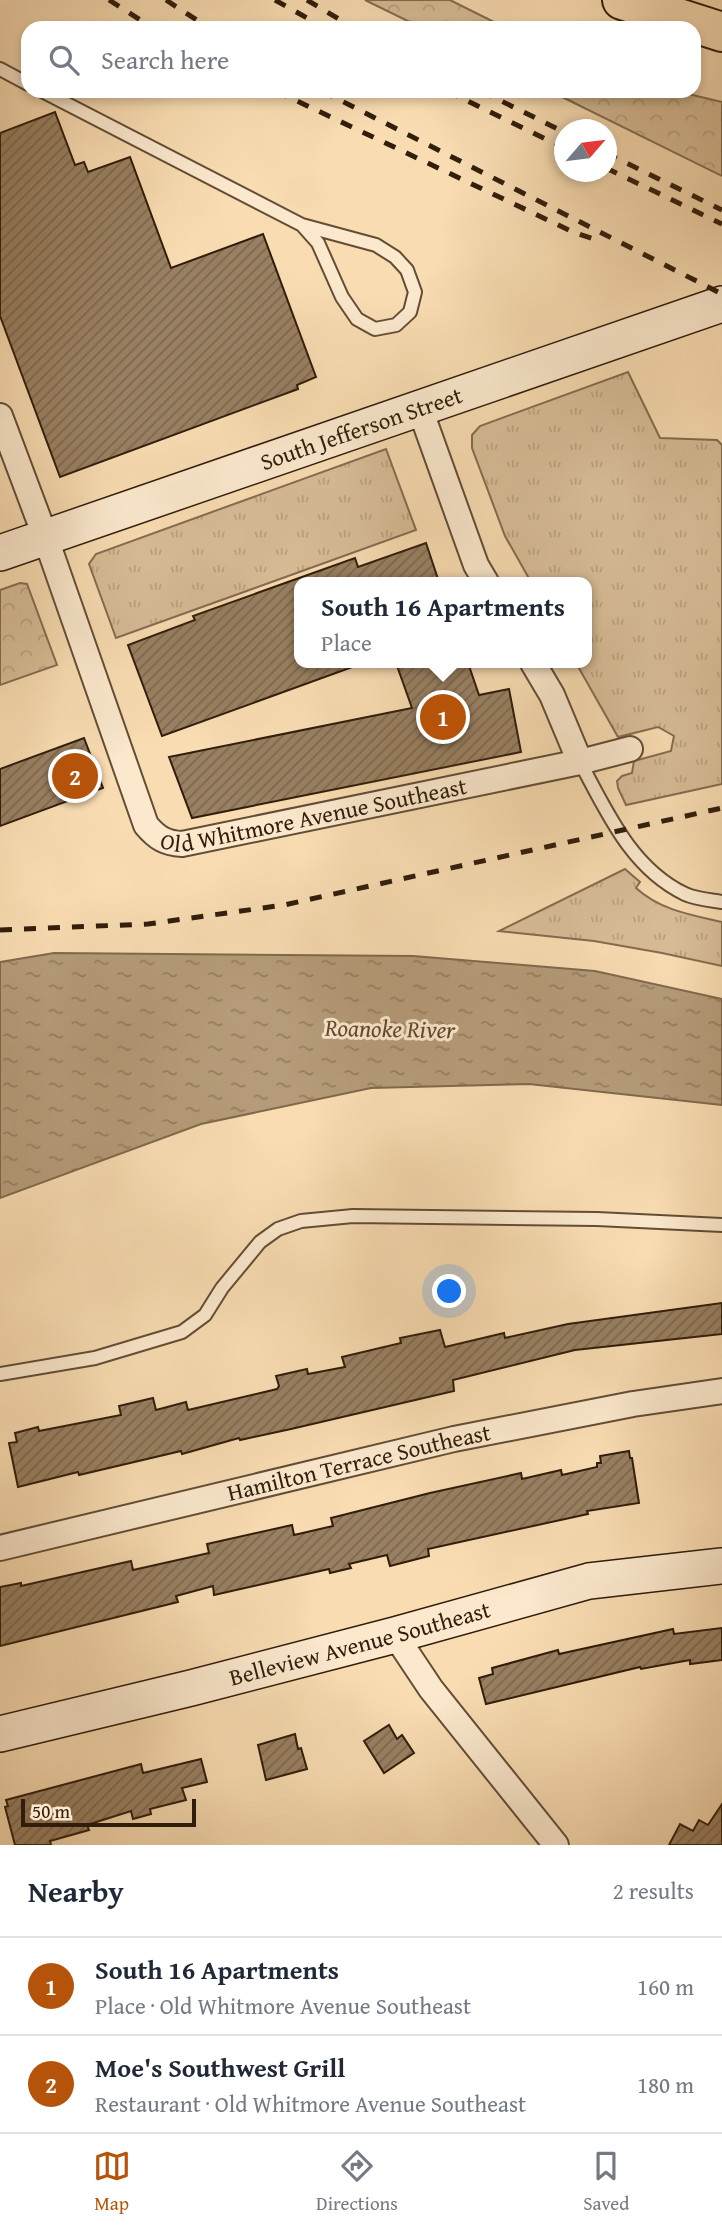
<!DOCTYPE html>
<meta charset="utf-8">
<style>
body{margin:0;font-family:"Gentium Book Plus",serif;background:#f6f6f7;color:#1f2937}
.compass{position:absolute;left:554px;top:119px;width:63px;height:63px;border-radius:50%;background:#fff;box-shadow:0 4px 10px #0003;rotate:62deg}
.scale{position:absolute;left:21px;bottom:18px;width:175px;box-sizing:border-box;padding-left:7px;border:4px solid #301d0b;border-top:0;font-size:19px;line-height:24px;white-space:nowrap;color:#301d0b;-webkit-text-stroke:5px #fbe8cd;paint-order:stroke}
.you{position:absolute;left:450px;top:1292px;width:24px;height:24px;margin:-18px;border:5px solid #fff;border-radius:50%;background:#1a73e8;box-shadow:0 0 0 10px #1a73e833}
.badge{display:grid;place-items:center;width:46px;height:46px;border-radius:50%;background:#b45309;color:#fff;font-size:23px;font-weight:700}
.pin{position:absolute;translate:-50% -50%;border:4px solid #fff;box-shadow:0 2px 7px #0006}
.popup{position:absolute;left:294px;top:577px;width:298px;height:91px;box-sizing:border-box;display:grid;place-content:center;border-radius:14px;background:#fff;filter:drop-shadow(0 2px 5px #0005);font-size:23px;white-space:nowrap;color:#747a83}
.popup b{font-size:26px;color:#1f2937}
.popup::after{content:'';position:absolute;left:50%;top:100%;margin-left:-14px;border:14px solid transparent;border-top-color:#fff}
.list{margin:0;padding:0;list-style:none}
h2{display:flex;justify-content:space-between;align-items:center;height:91px;margin:0;padding:0 28px;font-size:30px}
h2 small{font-size:23px;font-weight:400;color:#747a83}
.list li{display:grid;grid-template-columns:46px 1fr auto;gap:21px;align-items:center;box-sizing:border-box;height:98px;padding:0 28px;border-top:2px solid #e0e1e3}
.list b{display:block;font-size:26px;white-space:nowrap}
.list p{margin:0;font-size:23px;white-space:nowrap;color:#747a83}
.list em{font-size:23px;font-style:normal;color:#747a83}
.icon{flex:none;width:38px;height:38px;fill:none;stroke:currentColor;stroke-width:2;stroke-linecap:round;stroke-linejoin:round}
.map{position:relative;flex:none;width:722px;height:1845px;overflow:hidden}
.search{position:absolute;background:#fff;box-shadow:0 4px 10px #0003;left:21px;right:21px;top:21px;height:77px;display:flex;align-items:center;gap:18px;box-sizing:border-box;padding:0 24px;border-radius:21px;color:#747a83;font-size:26px}
.sheet{height:287px;background:#fff}
nav{display:flex;justify-content:space-around;align-items:center;box-sizing:border-box;height:98px;border-top:2px solid #e0e1e3;background:#fff;font-size:19px;color:#747a83}
nav a{display:grid;justify-items:center;gap:4px}
nav .on{color:#b45309}
.map>svg:first-child{display:block}
.grass{fill:url(#grass-tufts);stroke:#846c50;stroke-width:2}
.forest{fill:url(#forest-crowns);stroke:#846c50;stroke-width:2}
.water{fill:url(#water-ripples);stroke:#80694d;stroke-width:2}
.building{fill:url(#building-hatch);stroke:#301d0b;stroke-width:2}
.lines{fill:none;stroke-linecap:round;stroke-linejoin:round}
.lane-casing{stroke:#624d35;stroke-width:16}
.street-casing{stroke:#624d35;stroke-width:28}
.secondary-casing{stroke:#301d0b;stroke-width:38}
.highway-casing{stroke:#301d0b;stroke-width:42}
.lane{stroke:#fbe8cd;stroke-width:12}
.street{stroke:#fbe8cd;stroke-width:24}
.secondary{stroke:#fbe8cd;stroke-width:35}
.highway{stroke:#f9dcb2;stroke-width:38}
.rail{stroke:#301d0b;stroke-width:5;stroke-dasharray:12 12;stroke-linecap:butt}
.labels{text-anchor:middle;stroke-width:6;stroke-linejoin:round;paint-order:stroke}
.street-label{font-size:23px;fill:#301d0b;stroke:#fbe8cd}
.water-label{font-size:24px;font-style:italic;fill:#5f4932;stroke:#fbe8cd}
</style>
<div class="map">
<svg width="722" height="1845" viewBox="0 0 722 1845">
<defs>
<pattern id="grass-tufts" width="24" height="20" patternUnits="userSpaceOnUse" patternTransform="scale(1.75)"><rect width="24" height="20" fill="#d7bc96"/><path d="M3 7l-1-3M5 7V3M7 7l1-3M15 17l-1-3M17 17v-4M19 17l1-3" fill="none" stroke="#b9a180"/></pattern>
<pattern id="forest-crowns" width="20" height="18" patternUnits="userSpaceOnUse" patternTransform="scale(1.75)"><rect width="20" height="18" fill="#d7bc96"/><path d="M2 6a3 3 0 1 1 6 0M12 15a3 3 0 1 1 6 0" fill="none" stroke="#b9a180"/></pattern>
<pattern id="water-ripples" width="26" height="14" patternUnits="userSpaceOnUse" patternTransform="scale(1.75)"><rect width="26" height="14" fill="#b59b79"/><path d="M2 4q2-2 4 0t4 0M15 11q2-2 4 0t4 0" fill="none" stroke="#947e61"/></pattern>
<pattern id="building-hatch" width="6" height="6" patternUnits="userSpaceOnUse" patternTransform="scale(1.75)"><rect width="6" height="6" fill="#998062"/><path d="M-1 1l2-2M0 6l6-6M5 7l2-2" fill="none" stroke="#7d684f"/></pattern>
</defs>
<rect width="100%" height="100%" fill="#f9dcb2"/>
<filter id="stains"><feTurbulence type="fractalNoise" baseFrequency=".00286" numOctaves="4"/><feColorMatrix values="0 0 0 0 .2 0 0 0 0 .09 0 0 0 0 .02 0 0 0 .5 -.17"/></filter>
<radialGradient id="worn" r=".72"><stop offset=".6" stop-color="#630" stop-opacity="0"/><stop offset="1" stop-color="#630" stop-opacity=".3"/></radialGradient>
<g class="grass">
<path d="M628 372 660 438 717 440 722 445V784L626 805 618 788 617 781 622 776 632 773 634 761 671 751 674 736 658 727 618 737 576 663H586V582H531L505 536 472 448V435L480 426Z"/>
<path d="M386 449 416 530 116 638 89 564 96 554Z"/>
<path d="M625 869 640 882 636 888C660 910 691 915 722 922V966L662 953 594 941 499 931Z"/>
</g>
<g class="forest">
<path d="M365 0H450L506 28H422Z"/>
<path d="M550 91H676L722 102V176Z"/>
<path d="M20 583 27 584 57 665 0 685V590Z"/>
</g>
<path class="water" d="M54 953 413 956 595 971 722 999V1105L529 1084 371 1088 201 1124 0 1198V962Z"/>
<g class="building">
<path d="M55 112 75 165 84 162 88 172 130 157 171 268 263 234 316 377 297 385 298 389 60 477 0 316V133Z"/>
<path d="M426 543 439 582H299V663H357L358 665 162 736 128 645 195 620 193 616 355 558 358 567Z"/>
<path d="M396 663H468L479 695 509 689 521 752 192 818 169 757 412 708Z"/>
<path d="M84 738 103 788 0 826V769Z"/>
<path d="M722 1303V1334L575 1350 453 1380 454 1391 291 1429 240 1440 239 1438 182 1454 181 1451 79 1475 78 1472 18 1487 9 1443 17 1442 15 1433 38 1427 39 1431 121 1415 119 1406 153 1398 156 1410 186 1402 188 1410 277 1389 279 1386 276 1376 307 1369 308 1374 345 1367 342 1357 401 1343 400 1338 440 1330 445 1347 504 1333 505 1338 568 1324Z"/>
<path d="M629 1451 630 1458H632L639 1503 587 1511 588 1514 428 1549 429 1556 390 1566 387 1555 349 1564 351 1568 330 1573 329 1569 214 1595 213 1586 176 1596 178 1602 0 1646V1587L21 1583V1586L131 1561 133 1570 209 1553 207 1544 292 1525 294 1535 333 1526 331 1518 430 1493 521 1473 522 1479 561 1470 562 1475 597 1467V1463H601L600 1456Z"/>
<path d="M722 1628V1660L690 1664V1660L641 1669 640 1667 486 1704 479 1678 493 1674 492 1668 558 1650 559 1654 673 1629 674 1634Z"/>
<path d="M389 1725 397 1739 402 1735 414 1753 384 1773 364 1741Z"/>
<path d="M295 1734 298 1749 301 1748 307 1769 266 1780 258 1745Z"/>
<path d="M201 1759 207 1782 182 1788 186 1800 150 1809 151 1814 133 1819 131 1811 87 1825 89 1830 50 1841 51 1845H15L5 1807 8 1806 6 1800 141 1764 143 1773Z"/>
<path d="M722 1804V1845H669L680 1824 693 1831 699 1820 708 1825Z"/>
</g>
<g class="lines">
<defs>
<g id="lane">
<path d="M0 69 28 84"/>
<path d="M42 91 302 225 376 245 395 257 407 270 415 292 410 312 396 325 375 329 357 319 342 297 318 243 302 225"/>
<path d="M580 762C607 812 631 868 685 894 696 899 710 900 722 902"/>
<path d="M0 1374 95 1358 182 1332 205 1315 222 1288 260 1242 278 1229 301 1221 353 1216 597 1219 722 1225"/>
</g>
<g id="street">
<path d="M420 409 476 565 486 582"/>
<path id="s1" d="M0 416 45 536 146 825C157 838 165 843 182 844L580 762 630 749"/>
<path d="M533 663 552 695 580 762"/>
<path id="s2" d="M0 1548 454 1439 633 1404 722 1391"/>
<path d="M395 1635 431 1689 556 1845"/>
</g>
<g id="secondary">
<path id="s3" d="M0 553 722 304"/>
<path id="s4" d="M0 1734 191 1688 395 1635 589 1581 722 1566"/>
</g>
<path id="highway" d="M622 0 722 32"/>
</defs>
<use href="#lane" class="lane-casing"/>
<use href="#street" class="street-casing"/>
<use href="#secondary" class="secondary-casing"/>
<use href="#highway" class="highway-casing"/>
<use href="#lane" class="lane"/>
<use href="#street" class="street"/>
<use href="#secondary" class="secondary"/>
<use href="#highway" class="highway"/>
<g class="rail">
<path d="M109 0 153 28"/>
<path d="M166 0 209 28"/>
<path d="M275 0 325 28"/>
<path d="M307 0 354 28"/>
<path d="M276 91 573 232 597 240"/>
<path d="M322 91 722 294"/>
<path d="M447 91 564 148"/>
<path d="M481 91 564 132"/>
<path d="M606 153 722 210"/>
<path d="M606 168 722 224"/>
<path d="M0 930 148 924 284 905 722 808"/>
</g>
</g>
<g class="labels">
<g class="street-label">
<text dy="8" stroke="none"><textPath href="#s3" startOffset="382">South Jefferson Street</textPath></text>
<text dy="8" stroke="none"><textPath href="#s1" startOffset="611">Old Whitmore Avenue Southeast</textPath></text>
<text dy="8" stroke="none"><textPath href="#s2" startOffset="369">Hamilton Terrace Southeast</textPath></text>
<text dy="8" stroke="none"><textPath href="#s4" startOffset="371">Belleview Avenue Southeast</textPath></text>
</g>
<g class="water-label">
<text transform="translate(390 1029) rotate(1)" y="8">Roanoke River</text>
</g>
</g>
<rect width="100%" height="100%" filter="url(#stains)"/>
<rect width="100%" height="100%" fill="url(#worn)"/>
</svg>
<svg class="compass" viewBox="-18 -18 36 36"><path d="M0-13l5 13h-10z" fill="#e53935"/><path d="M0 13l5-13h-10z" fill="#747a83"/></svg>
<div class="scale">50 m</div>
<div class="you"></div>
<div class="pin badge" style="left:443px;top:717px">1</div>
<div class="popup"><b>South 16 Apartments</b>Place</div>
<div class="pin badge" style="left:75px;top:776px">2</div>
<div class="search"><svg class="icon" aria-label="search" viewBox="0 0 24 24"><circle cx="10" cy="10" r="6"/><path d="M15 15l6 6"/></svg>Search here</div>
</div>
<section class="sheet">
<h2>Nearby<small>2 results</small></h2>
<ul class="list">
<li><span class="badge">1</span><div><b>South 16 Apartments</b><p>Place · Old Whitmore Avenue Southeast</p></div><em>160 m</em></li>
<li><span class="badge">2</span><div><b>Moe's Southwest Grill</b><p>Restaurant · Old Whitmore Avenue Southeast</p></div><em>180 m</em></li>
</ul>
</section>
<nav>
<a class="on"><svg class="icon" aria-label="map" viewBox="0 0 24 24"><path d="M3 6l6-2 6 2 6-2v14l-6 2-6-2-6 2zM9 4v14M15 6v14"/></svg>Map</a>
<a><svg class="icon" aria-label="directions" viewBox="0 0 24 24"><path d="M12 3l9 9-9 9-9-9zM9 14v-3h6M13 9l2 2-2 2"/></svg>Directions</a>
<a><svg class="icon" aria-label="saved" viewBox="0 0 24 24"><path d="M7 4h10v16l-5-4-5 4z"/></svg>Saved</a>
</nav>
